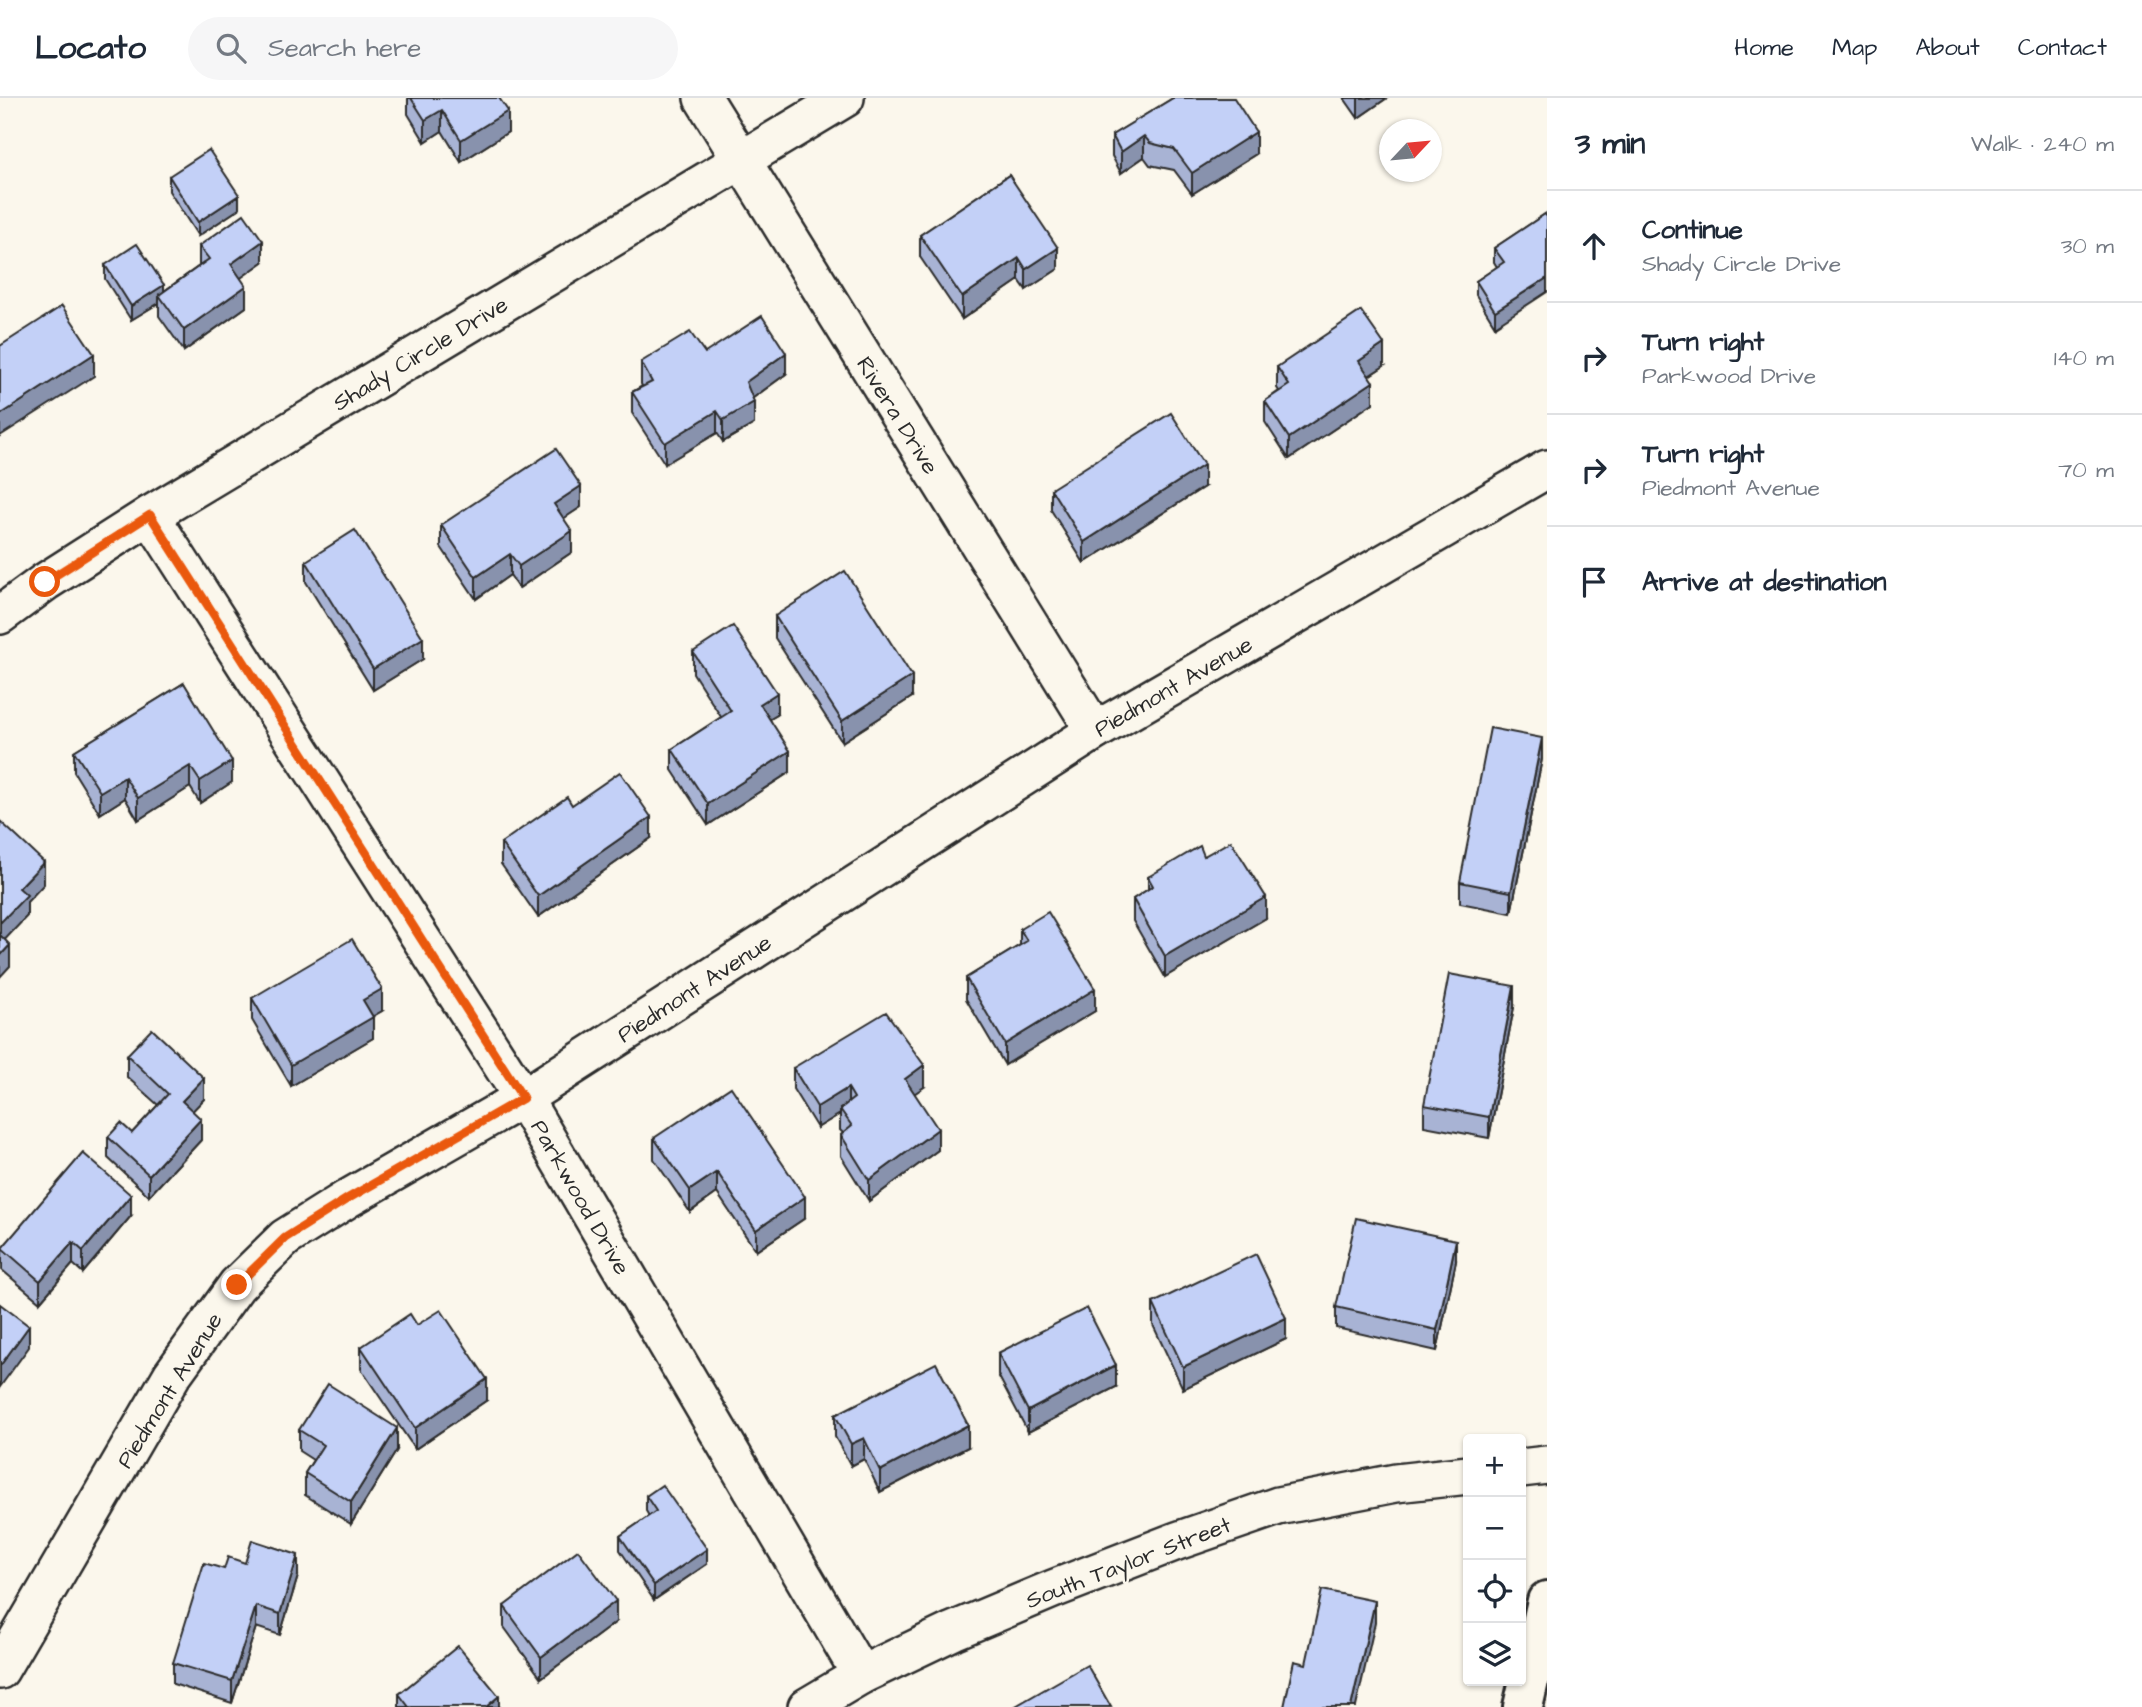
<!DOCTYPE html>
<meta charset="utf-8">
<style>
body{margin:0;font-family:"Architects Daughter",sans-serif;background:#f6f6f7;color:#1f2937}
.controls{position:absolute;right:21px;bottom:21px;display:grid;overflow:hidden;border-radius:7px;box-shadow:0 2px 5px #0004}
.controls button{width:63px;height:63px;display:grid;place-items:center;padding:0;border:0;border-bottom:2px solid #e0e1e3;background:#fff;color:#1f2937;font:35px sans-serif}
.compass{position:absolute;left:1379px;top:21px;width:63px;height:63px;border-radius:50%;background:#fff;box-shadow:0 2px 5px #0004;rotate:64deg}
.stop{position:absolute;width:21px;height:21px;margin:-16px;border:5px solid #ea580c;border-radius:50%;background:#fff}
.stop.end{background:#ea580c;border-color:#fff;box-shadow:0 2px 7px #0008}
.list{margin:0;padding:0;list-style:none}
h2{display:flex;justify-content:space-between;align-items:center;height:91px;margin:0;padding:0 28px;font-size:30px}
h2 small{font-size:23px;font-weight:400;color:#747a83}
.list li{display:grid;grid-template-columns:46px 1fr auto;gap:21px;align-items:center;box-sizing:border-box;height:112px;padding:0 28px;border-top:2px solid #e0e1e3}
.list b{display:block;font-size:26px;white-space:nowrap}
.list p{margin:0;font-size:23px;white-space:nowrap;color:#747a83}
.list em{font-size:23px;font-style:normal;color:#747a83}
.icon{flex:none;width:38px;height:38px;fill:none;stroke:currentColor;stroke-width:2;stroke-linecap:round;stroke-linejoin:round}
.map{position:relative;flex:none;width:1547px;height:1609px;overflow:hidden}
header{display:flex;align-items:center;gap:42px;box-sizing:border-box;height:98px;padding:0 35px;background:#fff;border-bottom:2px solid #e0e1e3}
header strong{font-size:33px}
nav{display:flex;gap:38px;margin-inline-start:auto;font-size:24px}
.search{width:490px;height:63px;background:#f6f6f7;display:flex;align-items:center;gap:18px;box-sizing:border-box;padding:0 24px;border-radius:38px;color:#747a83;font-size:26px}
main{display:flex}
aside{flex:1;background:#fff}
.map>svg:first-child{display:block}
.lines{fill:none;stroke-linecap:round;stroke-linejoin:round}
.street-casing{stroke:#2b2b2b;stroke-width:42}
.secondary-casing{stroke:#2b2b2b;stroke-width:44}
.street{stroke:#fbf7ec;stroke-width:37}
.secondary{stroke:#fbf7ec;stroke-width:38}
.wall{fill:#a8b3d4;stroke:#2b2b2b;stroke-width:2}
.shaded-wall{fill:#8892ad;stroke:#2b2b2b;stroke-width:2}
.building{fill:#c3d0f7;stroke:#2b2b2b;stroke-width:2}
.route{stroke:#ea580c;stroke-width:9}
.labels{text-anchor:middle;stroke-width:5;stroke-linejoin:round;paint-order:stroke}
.street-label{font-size:23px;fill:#2b2b2b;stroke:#fbf7ec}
</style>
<header>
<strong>Locato</strong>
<div class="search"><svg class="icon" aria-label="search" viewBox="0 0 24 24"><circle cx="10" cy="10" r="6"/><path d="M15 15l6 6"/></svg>Search here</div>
<nav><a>Home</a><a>Map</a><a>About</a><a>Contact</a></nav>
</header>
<main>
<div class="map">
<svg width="1547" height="1609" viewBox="0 0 1547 1609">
<rect width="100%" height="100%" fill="#fbf7ec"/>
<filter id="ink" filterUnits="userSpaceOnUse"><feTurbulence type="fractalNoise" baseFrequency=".0143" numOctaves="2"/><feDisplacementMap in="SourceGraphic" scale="14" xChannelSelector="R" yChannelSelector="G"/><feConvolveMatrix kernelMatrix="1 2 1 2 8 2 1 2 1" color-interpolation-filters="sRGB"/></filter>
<g filter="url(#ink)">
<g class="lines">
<defs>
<g id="street">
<path d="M703 0 1095 633"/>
<path d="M150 417 523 1000 861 1577"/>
<path d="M0 517 45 484 150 417 845 0"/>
<path d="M1521 1370 1547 1367"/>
<path d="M0 1572 172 1277 237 1187 285 1140 347 1101 523 1000 1095 633 1547 371"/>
<path d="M807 1609 861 1577 953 1533 1053 1491 1177 1443 1278 1408 1396 1385 1468 1377"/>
</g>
<path id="secondary" d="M1523 1609 1547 1503"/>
</defs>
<use href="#street" class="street-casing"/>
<use href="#secondary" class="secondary-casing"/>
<use href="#street" class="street"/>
<use href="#secondary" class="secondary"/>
</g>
<g class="wall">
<path d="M408 0H499L508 34 461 64 442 33 425 44 408 16Z"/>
<path d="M1173 0 1256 56 1192 96 1174 72 1150 67 1144 59 1121 75 1112 58V37Z"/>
<path d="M1344 0H1387L1358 20Z"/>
<path d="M1009 77 1058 171 1026 192 1019 182 962 221 920 159V137Z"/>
<path d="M169 78 239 111 198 138 169 93Z"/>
<path d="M1545 116 1495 228 1476 197V183L1497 169 1494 164V150Z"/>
<path d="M199 148 263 164 240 180 246 209 184 253 159 218V205L131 222 105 181V167L164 193 199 168Z"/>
<path d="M705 255 786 276 753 300 754 326 723 344 717 335 665 366 632 315V294L642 288 641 286V264Z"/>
<path d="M1384 268 1369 278 1373 305 1289 361 1265 324V303L1279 293 1277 290V269Z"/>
<path d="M1204 389 1084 465 1051 412V391Z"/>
<path d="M581 409 564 420 572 454 519 490 510 477 476 501 441 449V427Z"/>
<path d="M306 463 423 561 373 592 306 484Z"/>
<path d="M775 518 912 599 842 644 775 540Z"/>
<path d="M693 554 777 617 770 621 790 674 708 727 672 672V651L721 619 693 575Z"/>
<path d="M184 585 232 684 200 705 190 689 138 722 125 700 100 716 74 674V653Z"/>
<path d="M1542 661 1511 815 1460 805V784Z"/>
<path d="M572 707 651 740 538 819 501 766V745Z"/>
<path d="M1204 758 1266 820 1165 879 1133 823V801L1148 791V779Z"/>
<path d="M1020 831 1095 913 1005 967 966 901V880L1020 847Z"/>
<path d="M252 900 382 913 373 918V940L291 988 252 922Z"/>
<path d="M1514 909 1489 1040 1424 1028V1007Z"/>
<path d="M127 957 204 1001 192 1013 201 1042 149 1098 108 1060V1039L132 1035 158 1007 127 979Z"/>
<path d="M793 970 924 989 914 995 938 1052 869 1103 841 1058V1037L843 1035 840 1032V1016L817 1030 793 991Z"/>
<path d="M654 1040 805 1120 756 1153 717 1095 690 1114 654 1061Z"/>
<path d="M131 1118 83 1175 73 1166 40 1204 2 1172V1150Z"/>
<path d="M1456 1163 1437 1253 1336 1230V1209Z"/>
<path d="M1153 1205 1286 1241 1183 1291 1153 1227Z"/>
<path d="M417 1227 487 1302 415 1351 361 1271V1249Z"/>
<path d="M998 1255 1116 1289 1028 1334 998 1277Z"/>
<path d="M835 1317 968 1349 880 1394 864 1361 851 1368 835 1339Z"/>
<path d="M299 1332 397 1352 351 1426 305 1397V1375L313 1362 299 1353Z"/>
<path d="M646 1398 707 1466 654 1502 620 1452V1438L649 1418 646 1413Z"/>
<path d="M245 1465 298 1478 280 1537 256 1529 232 1605 173 1586V1565L224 1471Z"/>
<path d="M504 1508 616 1524 541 1580 504 1529Z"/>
<path d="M399 1596 499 1609H399Z"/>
</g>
<g class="shaded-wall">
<path d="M1358 0H1387L1358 20Z"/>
<path d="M442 12V33L425 44V22Z"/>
<path d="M508 13V34L461 64V42Z"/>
<path d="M1256 34V56L1192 96V75Z"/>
<path d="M1144 38V59L1121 75V54Z"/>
<path d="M239 97V111L198 138V124Z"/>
<path d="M263 143V164L231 187V166Z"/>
<path d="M1058 150V171L1026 192V171Z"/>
<path d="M1019 160V182L962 221V199Z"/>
<path d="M1547 180V194L1495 228V213Z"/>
<path d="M164 187V201L159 197V205L131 222V208Z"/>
<path d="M246 188V209L184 253V232Z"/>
<path d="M1384 246V268L1359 284V263Z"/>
<path d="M786 255V276L746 305V284Z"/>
<path d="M94 256V278L0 338V317Z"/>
<path d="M1373 284V305L1289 361V340Z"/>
<path d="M754 304V326L723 344V322Z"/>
<path d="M717 313V335L665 366V345Z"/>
<path d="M1204 367V389L1084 465V444Z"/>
<path d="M581 388V409L554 427V406Z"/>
<path d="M572 433V454L519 490V468Z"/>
<path d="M510 456V477L476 501V479Z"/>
<path d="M423 540V561L373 592V571Z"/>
<path d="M912 578V599L842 644V623Z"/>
<path d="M777 595V617L760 627V606Z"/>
<path d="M1542 640V661L1511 815V794Z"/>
<path d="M790 653V674L708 727V706Z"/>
<path d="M232 663V684L200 705V683Z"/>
<path d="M190 668V689L138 722V700Z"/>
<path d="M125 679V700L100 716V694Z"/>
<path d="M651 719V740L538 819V798Z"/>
<path d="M44 764V786L27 804V818L0 847V825L19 790Z"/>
<path d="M1266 799V820L1165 879V858Z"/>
<path d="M10 847V868L0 879V858Z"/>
<path d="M1514 888V909L1489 1040V1019Z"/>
<path d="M382 891V913L363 924V902Z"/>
<path d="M1095 891V913L1005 967V946Z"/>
<path d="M373 919V940L291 988V967Z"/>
<path d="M924 967V989L905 1002V981Z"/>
<path d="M204 980V1001L182 1024V1003Z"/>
<path d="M848 990V1011H840V1016L817 1030V1009Z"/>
<path d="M201 1021V1042L149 1098V1077Z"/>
<path d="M938 1031V1052L869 1103V1082Z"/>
<path d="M717 1074V1095L690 1114V1092Z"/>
<path d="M131 1097V1118L83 1175V1153Z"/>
<path d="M805 1099V1120L756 1153V1132Z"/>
<path d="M1456 1142V1163L1437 1253V1232Z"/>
<path d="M73 1144V1166L40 1204V1183Z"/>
<path d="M1286 1220V1241L1183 1291V1269Z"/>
<path d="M29 1228V1249L0 1289V1268Z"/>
<path d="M1116 1267V1289L1028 1334V1313Z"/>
<path d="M487 1281V1302L415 1351V1330Z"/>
<path d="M968 1327V1349L880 1394V1373Z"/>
<path d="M397 1330V1352L351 1426V1404Z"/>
<path d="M864 1340V1361L851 1368V1346Z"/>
<path d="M707 1451V1466L654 1502V1487Z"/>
<path d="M298 1457V1478L280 1537V1516Z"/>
<path d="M616 1503V1524L541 1580V1559Z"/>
<path d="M1375 1503V1525L1356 1609H1351Z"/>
<path d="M256 1508V1529L232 1605V1583Z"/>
<path d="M499 1598V1609H486Z"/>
</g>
<g class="building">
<path d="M411 0H499L508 13 461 42 442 12 425 22Z"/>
<path d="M1173 0H1234L1256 34 1192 75 1174 51 1150 45 1144 38 1121 54 1112 37Z"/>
<path d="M209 52 239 97 198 124 169 78Z"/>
<path d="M1009 77 1058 150 1026 171 1019 160 962 199 920 137Z"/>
<path d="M244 116 263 143 231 166 246 188 184 232 159 197 209 161 199 148Z"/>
<path d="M1545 116 1547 119V180L1495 213 1476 183 1504 164 1494 150Z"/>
<path d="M137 146 164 187 131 208 105 167Z"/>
<path d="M62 208 94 256 0 317V248Z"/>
<path d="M1361 213 1384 246 1359 263 1373 284 1289 340 1265 303 1289 287 1277 269Z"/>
<path d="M762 218 786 255 746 284 754 304 723 322 717 313 665 345 632 294 652 284 641 264 690 234 705 255Z"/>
<path d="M1171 315 1204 367 1084 444 1051 391Z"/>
<path d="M556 351 581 388 554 406 572 433 519 468 510 456 476 479 441 427Z"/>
<path d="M355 432 423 540 373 571 306 463Z"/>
<path d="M845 473 912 578 842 623 775 518Z"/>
<path d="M733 528 777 595 760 606 790 653 708 706 672 651 731 613 693 554Z"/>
<path d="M184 585 232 663 200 683 190 668 138 700 125 679 100 694 74 653Z"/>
<path d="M1490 630 1542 640 1511 794 1460 784Z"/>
<path d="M620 674 651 719 538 798 501 745 567 699 572 707Z"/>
<path d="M0 723 44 764 19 790 27 797 0 825Z"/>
<path d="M1231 743 1266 799 1165 858 1133 801 1153 788 1148 779 1200 748 1204 758Z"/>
<path d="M1048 814 1095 891 1005 946 966 880 1027 843 1020 831Z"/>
<path d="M0 837 10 847 0 858Z"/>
<path d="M352 841 382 891 363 902 373 919 291 967 252 900Z"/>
<path d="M1449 876 1514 888 1489 1019 1424 1007Z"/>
<path d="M886 914 924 967 905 981 938 1031 869 1082 841 1037 852 1028 840 1011 854 1000 848 990 817 1009 793 970Z"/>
<path d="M152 931 204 980 182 1003 201 1021 149 1077 108 1039 121 1025 132 1035 168 996 127 957Z"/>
<path d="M731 989 805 1099 756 1132 717 1074 690 1092 654 1040Z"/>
<path d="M83 1055 131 1097 83 1153 73 1144 40 1183 2 1150Z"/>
<path d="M1356 1120 1456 1142 1437 1232 1336 1209Z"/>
<path d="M1256 1156 1286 1220 1183 1269 1153 1205Z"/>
<path d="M0 1206 29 1228 0 1268Z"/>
<path d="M1087 1210 1116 1267 1028 1313 998 1255Z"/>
<path d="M441 1212 487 1281 415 1330 361 1249 410 1216 417 1227Z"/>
<path d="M936 1265 968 1327 880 1373 864 1340 851 1346 835 1317Z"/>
<path d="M328 1286 397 1330 351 1404 305 1375 323 1347 299 1332Z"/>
<path d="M662 1387 707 1451 654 1487 620 1438 656 1413 646 1398Z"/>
<path d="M252 1442 298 1457 280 1516 256 1508 232 1583 173 1565 204 1465 224 1471 228 1459 245 1465Z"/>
<path d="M578 1452 616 1503 541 1559 504 1508Z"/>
<path d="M1322 1492 1375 1503 1351 1609H1284L1294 1563 1306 1566Z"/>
<path d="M458 1548 499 1598 486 1609H409L399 1596Z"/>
<path d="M1087 1567 1111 1609H1014Z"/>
</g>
</g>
<g class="lines" filter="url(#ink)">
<path class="route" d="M45 484 150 417 523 1000 347 1101 285 1140 237 1187"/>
</g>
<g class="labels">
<g class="street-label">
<text transform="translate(420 255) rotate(-31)" y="8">Shady Circle Drive</text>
<text transform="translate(898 317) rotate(58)" y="8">Rivera Drive</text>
<text transform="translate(1173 588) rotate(-30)" y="8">Piedmont Avenue</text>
<text transform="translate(694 890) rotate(-33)" y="8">Piedmont Avenue</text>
<text transform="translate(581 1099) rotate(60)" y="8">Parkwood Drive</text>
<text transform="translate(169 1292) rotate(-58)" y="8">Piedmont Avenue</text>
<text transform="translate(1128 1464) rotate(-21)" y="8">South Taylor Street</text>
</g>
</g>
</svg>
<div class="controls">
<button>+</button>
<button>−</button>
<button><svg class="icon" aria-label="locate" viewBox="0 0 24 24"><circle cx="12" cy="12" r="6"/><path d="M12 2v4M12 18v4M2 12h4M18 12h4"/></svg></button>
<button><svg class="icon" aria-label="layers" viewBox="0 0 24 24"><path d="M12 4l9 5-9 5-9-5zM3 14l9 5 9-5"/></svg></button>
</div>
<svg class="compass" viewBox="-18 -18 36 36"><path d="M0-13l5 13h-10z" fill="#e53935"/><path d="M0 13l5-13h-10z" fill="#747a83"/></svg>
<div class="stop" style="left:45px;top:484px"></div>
<div class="stop end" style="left:237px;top:1187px"></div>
</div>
<aside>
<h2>3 min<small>Walk · 240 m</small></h2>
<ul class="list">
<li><svg class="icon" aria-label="ahead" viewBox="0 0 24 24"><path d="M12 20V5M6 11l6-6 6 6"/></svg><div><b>Continue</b><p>Shady Circle Drive</p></div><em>30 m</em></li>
<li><svg class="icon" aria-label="right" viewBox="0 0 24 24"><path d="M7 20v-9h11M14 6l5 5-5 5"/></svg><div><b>Turn right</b><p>Parkwood Drive</p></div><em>140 m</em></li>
<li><svg class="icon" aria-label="right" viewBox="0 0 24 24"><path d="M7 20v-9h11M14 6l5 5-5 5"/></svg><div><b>Turn right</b><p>Piedmont Avenue</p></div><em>70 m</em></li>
<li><svg class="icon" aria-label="arrive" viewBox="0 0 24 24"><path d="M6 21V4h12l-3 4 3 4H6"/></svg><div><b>Arrive at destination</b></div></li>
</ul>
</aside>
</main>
